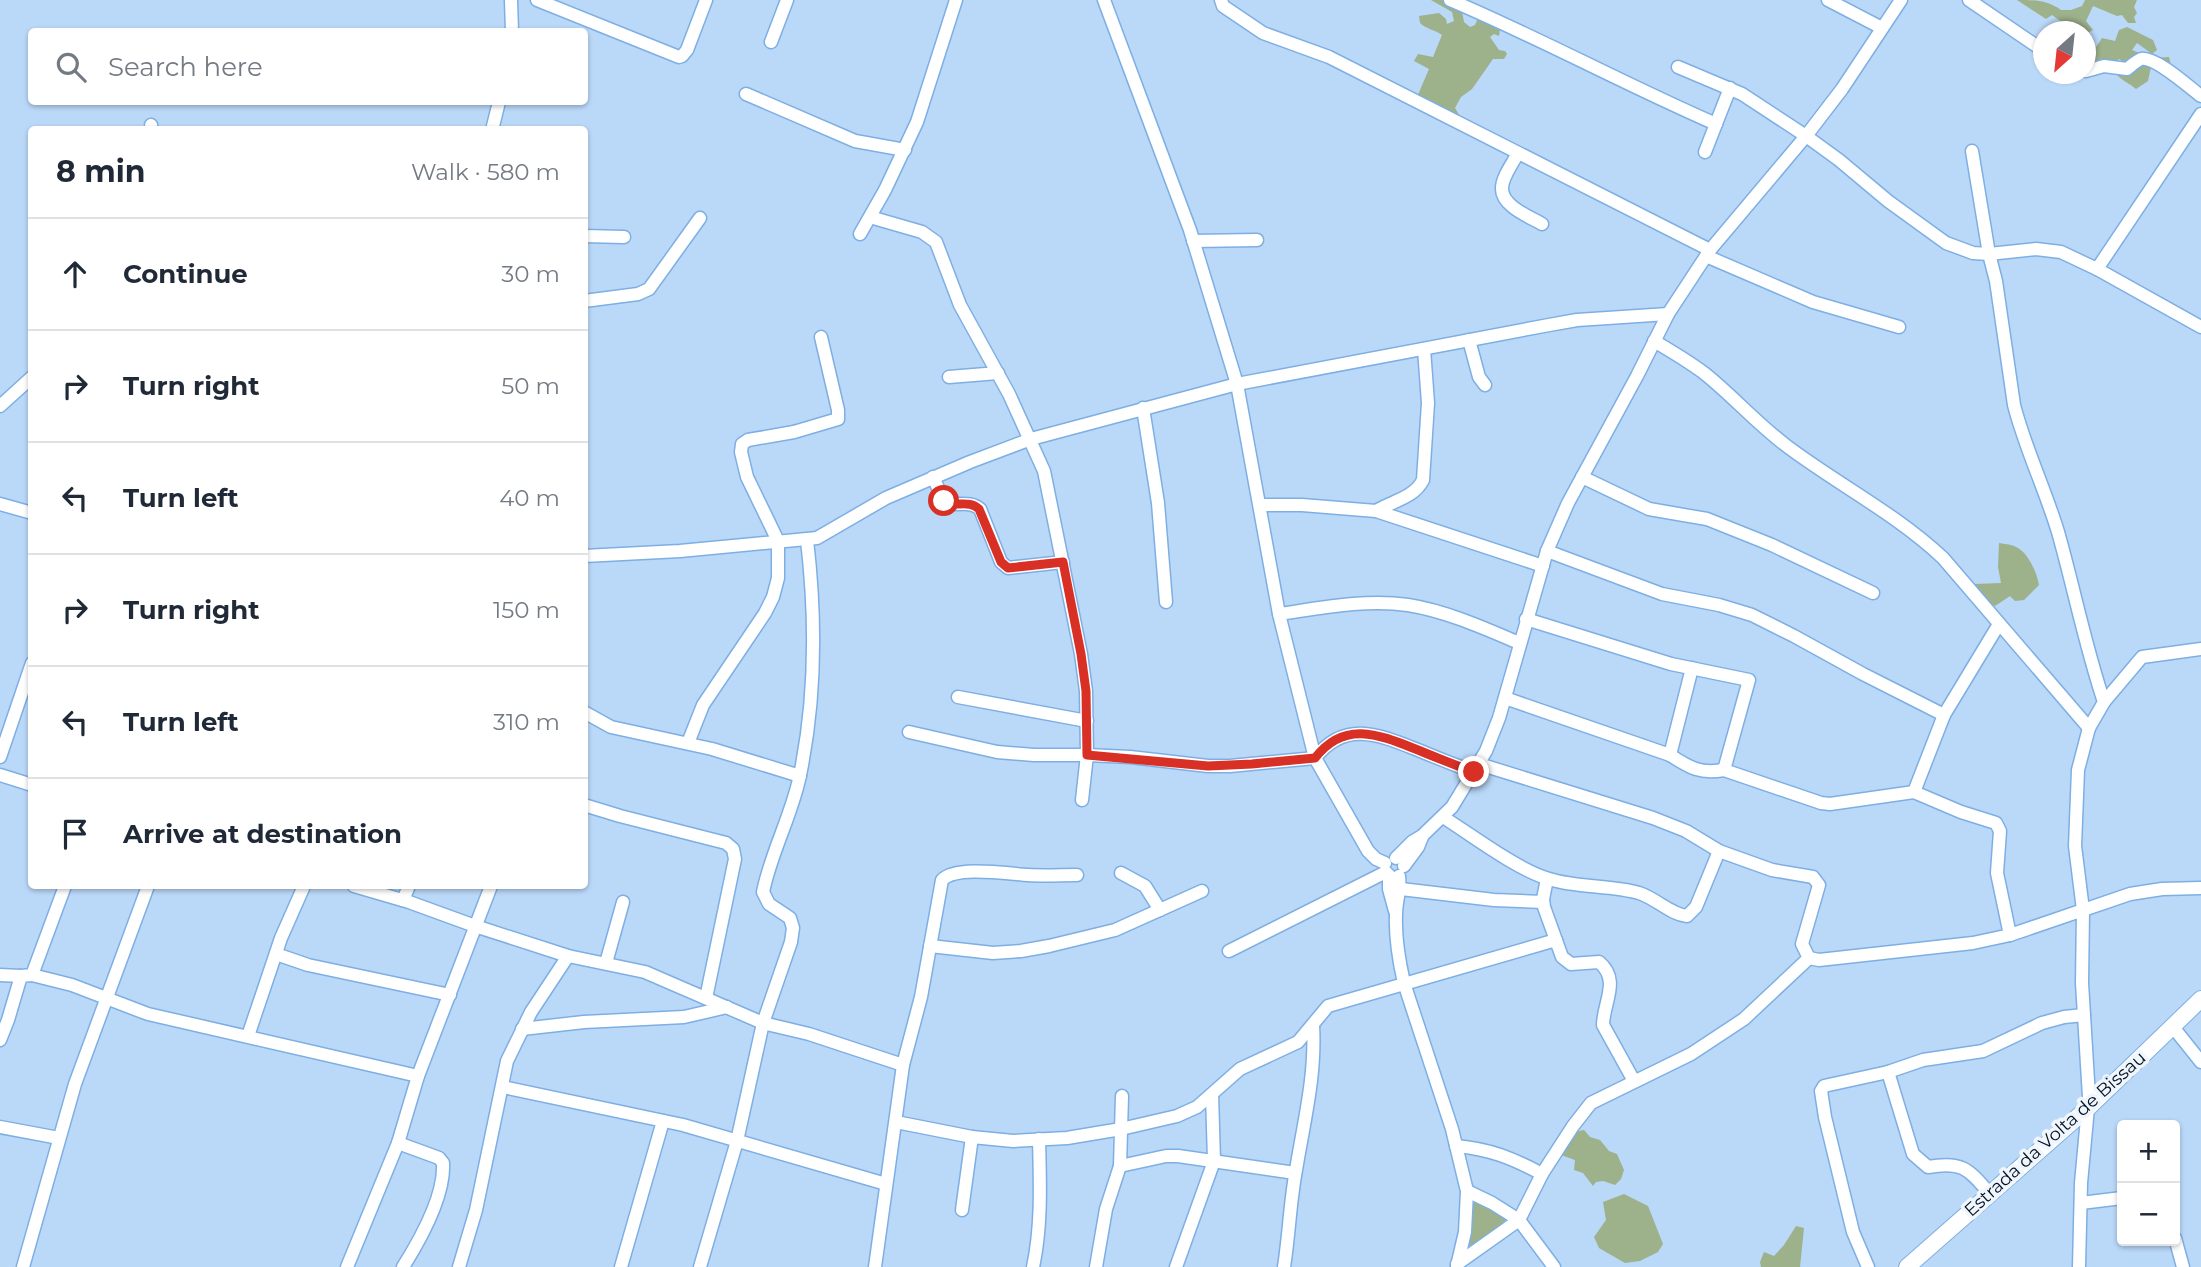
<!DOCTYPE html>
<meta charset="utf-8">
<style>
body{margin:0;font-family:Montserrat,sans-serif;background:#f6f6f7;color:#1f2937}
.controls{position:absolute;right:21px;bottom:21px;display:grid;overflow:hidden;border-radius:7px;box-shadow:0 2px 5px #0004}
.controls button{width:63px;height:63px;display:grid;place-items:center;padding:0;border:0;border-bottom:2px solid #e0e1e3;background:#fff;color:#1f2937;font:35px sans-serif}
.compass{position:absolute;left:2033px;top:21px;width:63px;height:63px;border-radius:50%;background:#fff;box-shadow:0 2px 5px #0004;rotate:207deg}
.stop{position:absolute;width:21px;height:21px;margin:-16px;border:5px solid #d93025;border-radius:50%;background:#fff}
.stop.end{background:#d93025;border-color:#fff;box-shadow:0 2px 7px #0008}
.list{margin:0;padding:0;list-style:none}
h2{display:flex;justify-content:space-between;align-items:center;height:91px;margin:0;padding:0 28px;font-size:30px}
h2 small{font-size:23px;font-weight:400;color:#747a83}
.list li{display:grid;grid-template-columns:46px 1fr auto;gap:21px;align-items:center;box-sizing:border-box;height:112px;padding:0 28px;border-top:2px solid #e0e1e3}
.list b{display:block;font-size:26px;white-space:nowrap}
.list em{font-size:23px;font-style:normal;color:#747a83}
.icon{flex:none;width:38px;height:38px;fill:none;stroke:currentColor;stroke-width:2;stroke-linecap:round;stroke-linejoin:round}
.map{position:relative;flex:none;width:2201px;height:1267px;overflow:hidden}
.search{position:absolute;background:#fff;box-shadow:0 2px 5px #0004;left:28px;top:28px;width:560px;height:77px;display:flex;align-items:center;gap:18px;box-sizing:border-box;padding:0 24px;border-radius:7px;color:#747a83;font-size:26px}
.panel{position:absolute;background:#fff;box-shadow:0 2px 5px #0004;left:28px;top:126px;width:560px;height:763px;border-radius:7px}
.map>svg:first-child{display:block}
.green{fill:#9db18b}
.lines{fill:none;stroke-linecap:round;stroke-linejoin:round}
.minor-casing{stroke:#7eafe3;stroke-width:15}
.major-casing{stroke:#7eafe3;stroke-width:18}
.minor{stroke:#fff;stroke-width:12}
.major{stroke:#fff;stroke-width:16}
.route{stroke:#d93025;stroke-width:9}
.labels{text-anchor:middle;stroke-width:7;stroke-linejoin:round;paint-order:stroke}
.street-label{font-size:18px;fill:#021225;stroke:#f0f6fb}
</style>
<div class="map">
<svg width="2201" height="1267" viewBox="0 0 2201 1267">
<rect width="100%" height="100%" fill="#bad8f8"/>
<g class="green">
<path d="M1431 0H1457L1461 5 1464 22 1470 27 1475 25 1478 18 1501 22 1499 36 1494 34 1490 37 1499 50 1505 51 1507 54 1504 59H1493L1472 89 1461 97 1455 108 1461 118 1417 97 1429 69 1414 61 1418 54 1433 57 1442 35C1435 30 1426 29 1420 23L1419 16 1439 13 1446 19 1447 24 1454 21 1452 12Z"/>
<path d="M2017 0C2033 0 2047 0 2061 10H2071L2082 6 2085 0H2137L2134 7 2137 13 2134 17 2136 23H2128L2122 15 2117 16 2093 6 2086 21 2093 30 2086 34V32L2059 31 2063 23 2052 15 2046 19Z"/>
<path d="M2127 27 2153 40 2157 50 2152 54 2137 43 2132 50 2152 58 2169 57 2171 66 2151 67 2148 81 2136 89C2129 83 2122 81 2115 73L2126 63 2119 59C2108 69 2094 75 2078 74H2086L2087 54 2086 44 2096 47 2102 38 2115 41 2119 30Z"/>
<path d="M1999 543C2004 544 2011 544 2016 547 2028 552 2037 573 2039 585L2024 600 2015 601 2010 596 1995 606 1978 597 1971 589 1974 584 2001 583 1998 567Z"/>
<path d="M1584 1130 1590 1137 1600 1140 1609 1151 1617 1154 1624 1170 1621 1179 1615 1185 1603 1181 1596 1182 1593 1186 1583 1173 1574 1170 1575 1160 1561 1155 1574 1132Z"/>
<path d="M1624 1194 1648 1206 1663 1244 1658 1252 1640 1261 1625 1263 1599 1248 1594 1237 1606 1220 1603 1202Z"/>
<path d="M1467 1195 1512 1213 1481 1246 1470 1253Z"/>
<path d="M1796 1226 1804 1228 1800 1267H1761L1760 1262 1764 1252 1774 1256 1784 1245Z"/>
</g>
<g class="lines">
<defs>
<g id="minor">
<path d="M511 0 512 32"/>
<path d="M537 0 679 57 682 56 687 50 706 0"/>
<path d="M1104 0 1190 230 1237 384 1279 614 1315 758 1368 851 1376 859 1385 863"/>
<path d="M1221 0 1223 6 1263 33 1329 57 1710 250"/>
<path d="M1450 0C1540 38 1626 85 1716 124"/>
<path d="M1828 0 1882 28"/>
<path d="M1969 0 2044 51"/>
<path d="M771 42 787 0"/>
<path d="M1678 67 1742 94 1806 136 1839 160 1888 201 1946 243 1973 253 1989 254 2036 249 2061 252 2097 269 2201 327"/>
<path d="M2086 71 2104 66 2127 69C2131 66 2136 61 2141 59 2155 56 2190 88 2201 96"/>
<path d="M746 94 855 141 905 150"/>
<path d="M151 125 152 130"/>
<path d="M492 130 499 102"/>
<path d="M1972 151 1989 254 1996 281 2014 405C2025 448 2045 489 2058 532 2074 588 2085 646 2104 702L2089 728"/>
<path d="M1705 152 1730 88"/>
<path d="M1518 153C1513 163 1502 177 1502 188 1501 206 1530 217 1542 224"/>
<path d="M870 217 922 232 936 242 960 305 1009 394 1044 471 1081 654 1086 691 1087 755 1082 800"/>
<path d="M860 234 885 190 917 122 956 0"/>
<path d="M584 236 624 237"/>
<path d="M1193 241 1257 240"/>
<path d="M1706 256 1813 302 1899 327"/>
<path d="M2097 269 2201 114"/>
<path d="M584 301 638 294 649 289 700 218"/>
<path d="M1469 340 1479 377 1485 385"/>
<path d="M1654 341C1671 351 1688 361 1704 373 1733 396 1757 424 1788 447 1839 485 1896 514 1943 558L2089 728 2078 770 2075 846 2083 910 2082 983 2089 1097 2081 1183 2079 1267"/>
<path d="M949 377 998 373"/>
<path d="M0 406 32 377"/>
<path d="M1143 408 1158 503 1166 602"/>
<path d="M933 477 944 501C956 508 968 499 980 509L1001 562 1008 568 1063 562"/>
<path d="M1582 477 1649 509 1707 519 1772 545 1873 593"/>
<path d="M0 504 32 513"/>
<path d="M1261 505H1302L1376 511 1543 566"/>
<path d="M1376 511C1392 501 1414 498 1423 480L1428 403 1424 349"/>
<path d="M1547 551 1662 594 1719 605 1752 615 1794 636 1863 674 1944 715"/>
<path d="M584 556 680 551 817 538 886 498 970 462 1031 439 1237 384 1549 325 1577 320 1668 314"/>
<path d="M1279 614C1321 608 1365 599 1408 605 1446 611 1484 628 1519 643"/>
<path d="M1526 619 1671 664 1749 680 1724 770 1821 803 1830 804 1914 792 1944 715 1999 624"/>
<path d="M958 697 1087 721"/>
<path d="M1505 698 1670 755 1692 668"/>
<path d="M2104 702 2142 657 2201 649"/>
<path d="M584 712 611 727 712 749 800 776"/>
<path d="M909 732 997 752 1034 755H1087L1130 757 1208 766H1230L1315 758C1345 719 1380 735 1418 750 1437 758 1455 765 1474 772"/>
<path d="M688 743 703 705 765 613 773 597 778 578V541L747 477 741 452 742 444 748 440 794 432 838 419V410L821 337"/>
<path d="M1670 755C1690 768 1700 774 1724 770"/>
<path d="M0 757 32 663"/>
<path d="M1479 764 1653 818 1686 831 1719 851 1772 870 1813 877 1819 885 1802 944 1809 958"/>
<path d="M0 775 32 785"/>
<path d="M1914 792 1961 812 1996 823 2000 831 1997 873 2010 935"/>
<path d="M584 805 620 816 726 843 733 849 735 859 706 998"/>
<path d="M1443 817C1473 836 1516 869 1549 879 1578 888 1610 885 1639 893 1657 899 1670 914 1687 916L1696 907 1719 851"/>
<path d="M1396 858 1412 842 1422 836 1452 807 1486 751 1499 718 1547 551 1568 503 1637 376 1668 314 1710 250 1806 136 1842 89 1901 0"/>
<path d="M1404 866 1418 847 1422 837"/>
<path d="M1121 873 1145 886 1160 910"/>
<path d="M1389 875V889L1395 911"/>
<path d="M1399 876C1401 890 1396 901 1396 915 1395 938 1399 961 1404 983L1452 1129 1467 1191 1465 1232 1457 1266"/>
<path d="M1547 879 1543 899 1544 907 1562 957 1571 964 1599 962C1621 980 1603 1003 1603 1025L1634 1081"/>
<path d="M354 886 409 902 475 926 568 956 645 972 763 1023 809 1034 903 1065"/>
<path d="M1401 889 1494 900 1543 902"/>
<path d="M403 900 409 886"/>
<path d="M930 946 993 953 1021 951 1049 946 1115 930 1202 891"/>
<path d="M1229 951 1386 872"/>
<path d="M276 954 308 965 450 995"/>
<path d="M606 963 623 902"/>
<path d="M0 975 21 976"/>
<path d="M32 975 72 985 148 1014 418 1076 398 1143 347 1267"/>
<path d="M2173 1027 2201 1062"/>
<path d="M522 1029 584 1022 684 1017 727 1007"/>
<path d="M248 1036 281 938 304 886"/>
<path d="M0 1040 8 1020 21 976 32 975 65 886"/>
<path d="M1888 1072 1913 1154 1928 1167C1961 1161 1968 1168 1989 1193"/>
<path d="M418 1076 491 886"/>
<path d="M503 1087 683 1125 886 1184"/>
<path d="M896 1122 972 1137 1013 1141 1067 1138 1121 1129 1177 1116 1197 1107 1240 1069 1298 1042 1328 1006 1556 940"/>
<path d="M0 1127 59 1138"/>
<path d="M398 1143 439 1158 443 1163C445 1196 420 1240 403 1267"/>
<path d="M1456 1146C1490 1149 1512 1158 1542 1174"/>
<path d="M1120 1166 1166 1156H1178L1295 1173"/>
<path d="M1467 1191 1492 1203 1519 1220 1554 1267"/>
<path d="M2081 1203 2122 1198"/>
<path d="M962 1210 972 1137"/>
<path d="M2175 1238 2183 1267"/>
<path d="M1457 1264 1519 1220 1542 1174 1573 1126 1591 1103 1691 1054 1744 1019 1809 958 1819 960 1973 943 2010 935 2130 894 2162 889 2201 888"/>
<path d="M23 1267 75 1084 148 886"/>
<path d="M459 1267 476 1210 507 1061 531 1012 568 956"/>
<path d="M621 1267 663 1121"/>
<path d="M700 1267 737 1141 763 1023 791 942 793 928 790 918 769 904 763 892C771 852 792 815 800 775 816 698 816 617 807 540"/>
<path d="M875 1267 903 1065 921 997 942 880C956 865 1009 874 1028 875 1044 876 1061 875 1077 875"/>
<path d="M1033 1267C1042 1225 1040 1182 1039 1139"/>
<path d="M1096 1267 1106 1209 1120 1166 1122 1096"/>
<path d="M1176 1267 1214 1161 1212 1094"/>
<path d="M1284 1267C1289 1235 1290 1202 1296 1170 1304 1121 1316 1075 1313 1025"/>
<path d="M1868 1267 1853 1232 1825 1117 1821 1091 1824 1086 1888 1072 1923 1060 1983 1051 2042 1023 2064 1017 2084 1015"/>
</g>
<path id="major" d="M1907 1267 2089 1107 2201 999"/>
</defs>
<use href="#minor" class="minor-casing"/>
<use href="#major" class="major-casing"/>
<use href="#minor" class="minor"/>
<use href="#major" class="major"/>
</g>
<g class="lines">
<path class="route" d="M944 501C956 508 968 499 979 509L1001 562 1008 568 1063 562 1081 654 1086 691 1087 755 1208 766 1252 764 1315 758C1345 719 1380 735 1418 750 1437 758 1455 765 1474 772"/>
</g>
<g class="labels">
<g class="street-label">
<text transform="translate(2055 1134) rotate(-42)" y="6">Estrada da Volta de Bissau</text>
</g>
</g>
</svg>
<div class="controls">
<button>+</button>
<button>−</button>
</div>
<svg class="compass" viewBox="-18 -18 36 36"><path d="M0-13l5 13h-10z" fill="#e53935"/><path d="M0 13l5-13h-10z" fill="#747a83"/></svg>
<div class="stop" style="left:944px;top:501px"></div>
<div class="stop end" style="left:1474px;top:772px"></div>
<div class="search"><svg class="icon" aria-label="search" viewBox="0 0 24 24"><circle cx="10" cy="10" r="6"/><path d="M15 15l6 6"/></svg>Search here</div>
<section class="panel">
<h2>8 min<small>Walk · 580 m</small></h2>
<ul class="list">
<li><svg class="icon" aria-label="ahead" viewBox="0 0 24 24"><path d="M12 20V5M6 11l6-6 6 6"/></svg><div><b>Continue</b></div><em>30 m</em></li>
<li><svg class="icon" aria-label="right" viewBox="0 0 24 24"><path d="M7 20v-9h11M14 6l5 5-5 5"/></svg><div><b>Turn right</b></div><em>50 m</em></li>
<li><svg class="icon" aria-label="left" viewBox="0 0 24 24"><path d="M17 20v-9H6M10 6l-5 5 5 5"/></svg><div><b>Turn left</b></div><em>40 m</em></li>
<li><svg class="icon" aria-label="right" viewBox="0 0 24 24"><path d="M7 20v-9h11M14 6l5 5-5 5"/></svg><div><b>Turn right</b></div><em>150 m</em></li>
<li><svg class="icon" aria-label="left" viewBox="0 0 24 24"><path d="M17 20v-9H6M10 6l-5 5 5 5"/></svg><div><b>Turn left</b></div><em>310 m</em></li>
<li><svg class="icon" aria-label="arrive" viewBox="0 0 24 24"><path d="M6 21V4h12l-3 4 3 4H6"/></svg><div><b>Arrive at destination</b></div></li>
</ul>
</section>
</div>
